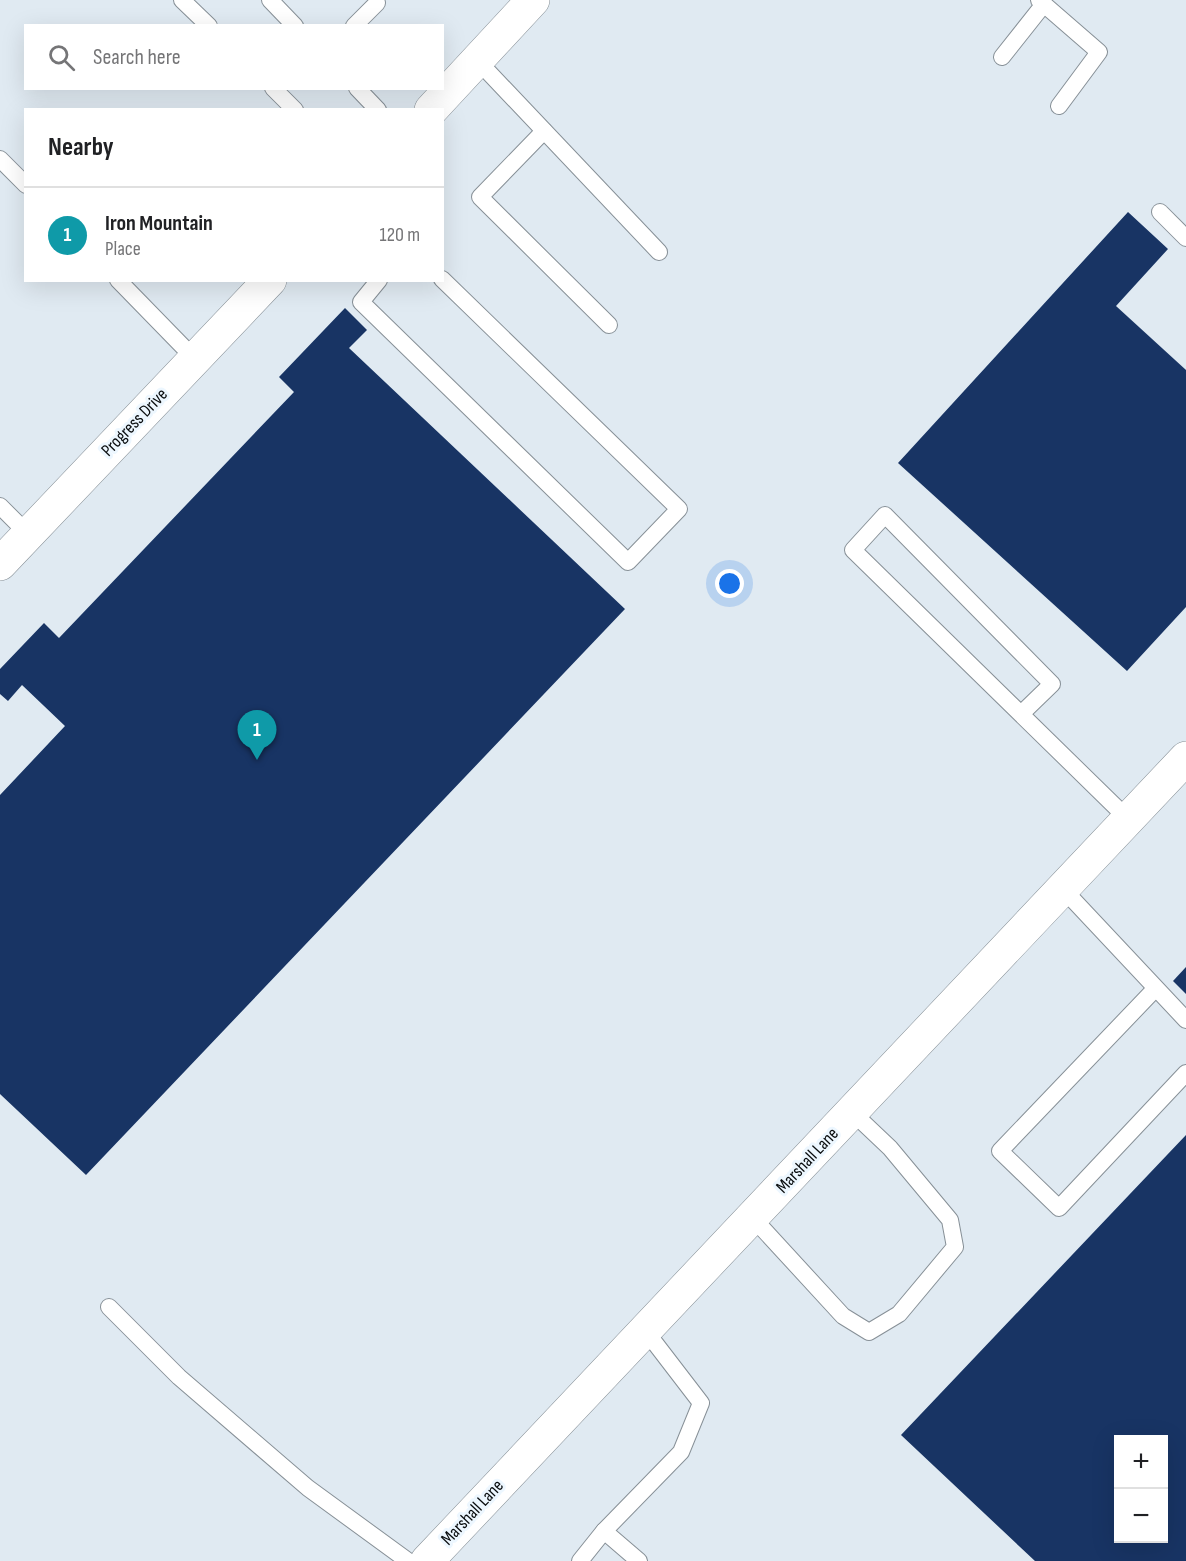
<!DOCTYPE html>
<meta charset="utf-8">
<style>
body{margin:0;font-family:"Sofia Sans Condensed",sans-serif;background:#f2f2f2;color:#202124}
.controls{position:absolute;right:18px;bottom:18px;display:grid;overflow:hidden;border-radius:0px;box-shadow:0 6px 24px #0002}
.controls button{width:54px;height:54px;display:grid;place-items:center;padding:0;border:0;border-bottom:2px solid #e0e0e0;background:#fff;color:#202124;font:30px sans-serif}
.you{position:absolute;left:730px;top:584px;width:21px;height:21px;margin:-15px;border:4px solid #fff;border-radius:50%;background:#1a73e8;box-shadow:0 0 0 9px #1a73e833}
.badge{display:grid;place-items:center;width:39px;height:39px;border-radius:50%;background:#c04ca5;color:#fff;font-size:20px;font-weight:700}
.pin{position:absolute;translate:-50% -50px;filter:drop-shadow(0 2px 3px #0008)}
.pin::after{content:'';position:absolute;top:32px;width:21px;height:18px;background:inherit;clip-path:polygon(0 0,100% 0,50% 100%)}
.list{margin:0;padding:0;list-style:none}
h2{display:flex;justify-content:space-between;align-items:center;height:78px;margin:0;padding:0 24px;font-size:26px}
h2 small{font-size:20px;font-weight:400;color:#757577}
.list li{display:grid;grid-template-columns:39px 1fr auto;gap:18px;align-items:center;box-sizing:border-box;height:96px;padding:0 24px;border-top:2px solid #e0e0e0}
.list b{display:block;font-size:22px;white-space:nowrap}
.list p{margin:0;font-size:20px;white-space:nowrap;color:#757577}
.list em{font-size:20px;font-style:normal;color:#757577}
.icon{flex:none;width:33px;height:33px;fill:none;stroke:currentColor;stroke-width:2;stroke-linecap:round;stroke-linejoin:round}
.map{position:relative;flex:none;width:1186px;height:1561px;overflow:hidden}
.search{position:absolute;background:#fff;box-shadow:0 6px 24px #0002;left:24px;top:24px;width:420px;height:66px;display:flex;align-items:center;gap:15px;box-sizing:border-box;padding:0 21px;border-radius:0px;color:#757577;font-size:22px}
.panel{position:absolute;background:#fff;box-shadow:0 6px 24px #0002;left:24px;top:108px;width:420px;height:174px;border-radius:0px}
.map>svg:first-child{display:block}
.building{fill:#183464;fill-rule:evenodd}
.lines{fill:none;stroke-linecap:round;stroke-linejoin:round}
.service-casing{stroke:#879097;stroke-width:18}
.minor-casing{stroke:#879097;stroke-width:34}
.service{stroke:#fff;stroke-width:16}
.minor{stroke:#fff;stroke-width:33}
.labels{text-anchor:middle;stroke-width:6;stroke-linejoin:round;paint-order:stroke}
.street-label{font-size:18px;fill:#090c0e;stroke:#edf7ff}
</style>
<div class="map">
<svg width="1186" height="1561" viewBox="0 0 1186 1561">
<rect width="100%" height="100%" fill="#e0eaf2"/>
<g class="building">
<path d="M1128 212 1168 249 1116 306 1186 370V607L1127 671 898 463Z"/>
<path d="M345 308 367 330 349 348 625 609 86 1175 0 1094V795L65 726 22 685 8 701 0 694V669L44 623 59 638 294 392 279 377Z"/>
<path d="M1186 967V994L1173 981Z"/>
<path d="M1186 1135V1561H1035L901 1435ZM1118 1440H1164V1538H1118Z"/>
</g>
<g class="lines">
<defs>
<g id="service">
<path d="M182 0 209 26"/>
<path d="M270 0 295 26"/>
<path d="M1039 0 1099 52 1059 106"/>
<path d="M354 26 377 3"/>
<path d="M1002 57 1044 4"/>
<path d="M477 60 659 252"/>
<path d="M273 88 295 110"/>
<path d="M357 88 378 110"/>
<path d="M544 131 480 197 609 325"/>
<path d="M0 159 26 185"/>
<path d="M1160 212 1186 238"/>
<path d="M118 280 195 359"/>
<path d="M379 280 361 302 628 562 679 509 442 279"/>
<path d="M0 506 28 534"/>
<path d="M1021 714 1052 684 885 515 853 550 1128 819"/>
<path d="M1063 889 1186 1020"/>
<path d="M1155 989 1000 1151 1059 1208 1186 1073"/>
<path d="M752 1217 843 1316 869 1332 899 1314 955 1247 950 1220 890 1148 852 1112"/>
<path d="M109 1307 179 1377 308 1488 408 1561"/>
<path d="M604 1531 681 1452 701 1403 645 1330"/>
<path d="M580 1561 604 1531 639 1561"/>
</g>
<g id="minor">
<path d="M431 110 533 0"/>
<path d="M0 564 270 280"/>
<path d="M427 1561 1186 758"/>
</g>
</defs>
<use href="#service" class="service-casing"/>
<use href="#minor" class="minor-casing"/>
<use href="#service" class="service"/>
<use href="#minor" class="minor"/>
</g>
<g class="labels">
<g class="street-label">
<text transform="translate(134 422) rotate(-46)" y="6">Progress Drive</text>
<text transform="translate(807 1160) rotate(-47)" y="6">Marshall Lane</text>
<text transform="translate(472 1512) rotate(-47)" y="6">Marshall Lane</text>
</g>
</g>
</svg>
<div class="controls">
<button>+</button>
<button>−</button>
</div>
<div class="you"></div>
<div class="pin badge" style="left:257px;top:760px;background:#0f9aa8">1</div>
<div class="search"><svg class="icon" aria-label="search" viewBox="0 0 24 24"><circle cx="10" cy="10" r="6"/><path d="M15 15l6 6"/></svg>Search here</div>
<section class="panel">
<h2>Nearby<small></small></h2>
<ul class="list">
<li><span class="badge" style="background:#0f9aa8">1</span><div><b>Iron Mountain</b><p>Place</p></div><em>120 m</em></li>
</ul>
</section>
</div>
